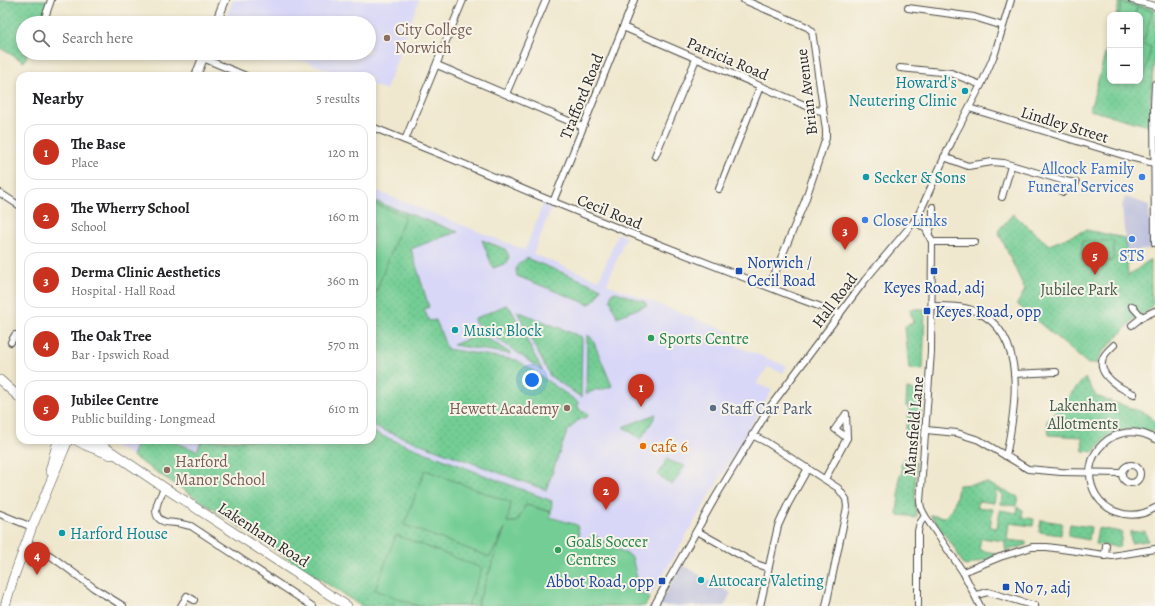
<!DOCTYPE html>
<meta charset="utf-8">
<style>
body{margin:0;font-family:Alegreya,serif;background:#f6f6f6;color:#202124}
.controls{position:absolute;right:12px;top:12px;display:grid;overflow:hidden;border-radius:8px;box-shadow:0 2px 6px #0003}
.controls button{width:36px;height:36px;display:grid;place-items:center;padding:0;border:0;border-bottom:1px solid #e0e0e0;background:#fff;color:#202124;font:20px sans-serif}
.you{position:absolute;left:532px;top:380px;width:14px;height:14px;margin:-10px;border:3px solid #fff;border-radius:50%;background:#1a73e8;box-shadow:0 0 0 6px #1a73e833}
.badge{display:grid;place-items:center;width:26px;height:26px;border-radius:50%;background:#c8321e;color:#fff;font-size:13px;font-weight:700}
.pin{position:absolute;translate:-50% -33px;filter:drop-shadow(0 1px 2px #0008)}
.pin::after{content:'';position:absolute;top:21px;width:14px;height:12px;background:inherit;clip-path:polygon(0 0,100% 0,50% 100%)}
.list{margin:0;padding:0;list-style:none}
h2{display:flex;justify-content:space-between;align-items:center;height:52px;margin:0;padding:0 16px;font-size:17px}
h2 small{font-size:13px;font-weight:400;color:#757577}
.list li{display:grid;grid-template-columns:26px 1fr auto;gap:12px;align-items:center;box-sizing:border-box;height:56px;margin:0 8px 8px;padding:0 8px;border:1px solid #e0e0e0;border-radius:12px}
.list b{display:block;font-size:15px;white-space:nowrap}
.list p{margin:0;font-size:13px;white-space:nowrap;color:#757577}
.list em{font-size:13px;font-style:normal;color:#757577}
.icon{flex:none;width:22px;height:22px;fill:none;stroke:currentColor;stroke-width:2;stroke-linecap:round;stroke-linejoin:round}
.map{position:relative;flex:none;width:1155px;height:606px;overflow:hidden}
.search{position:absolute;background:#fff;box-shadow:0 2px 6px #0003;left:16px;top:16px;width:360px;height:44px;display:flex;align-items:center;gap:10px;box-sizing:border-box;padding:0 14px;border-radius:22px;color:#757577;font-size:15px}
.panel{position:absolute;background:#fff;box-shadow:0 2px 6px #0003;left:16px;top:72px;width:360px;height:372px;border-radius:12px}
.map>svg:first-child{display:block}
.built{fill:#d8d7f8}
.industrial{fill:#bfc2dd}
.green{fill:url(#green-dots);stroke:#4f7c60}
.pitch{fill:#73cd94;stroke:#4f7c60}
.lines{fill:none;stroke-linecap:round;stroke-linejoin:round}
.minor-casing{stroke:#494743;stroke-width:8}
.major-casing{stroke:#494743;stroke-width:10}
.highway-casing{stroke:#494743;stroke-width:10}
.minor{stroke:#fff;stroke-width:6}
.major{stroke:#fff;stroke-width:8}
.highway{stroke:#fff;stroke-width:9}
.education-dot{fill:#8d6e63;stroke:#f7f3e8;stroke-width:1.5}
.culture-dot{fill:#0f9aa8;stroke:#f7f3e8;stroke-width:1.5}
.shop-dot{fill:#3f7fe0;stroke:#f7f3e8;stroke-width:1.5}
.transit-dot{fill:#1a4fb4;stroke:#f7f3e8;stroke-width:1.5}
.leisure-dot{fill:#2e9e5b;stroke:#f7f3e8;stroke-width:1.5}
.service-dot{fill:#5c6f8a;stroke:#f7f3e8;stroke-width:1.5}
.food-dot{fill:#e8710a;stroke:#f7f3e8;stroke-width:1.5}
.labels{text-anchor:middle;stroke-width:4;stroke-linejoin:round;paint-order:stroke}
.education-label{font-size:16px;fill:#785e54;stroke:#f7f3e8;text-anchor:start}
.street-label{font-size:16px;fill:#2b2b2b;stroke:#f7f3e8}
.culture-label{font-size:16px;fill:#0d838f;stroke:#f7f3e8;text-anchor:start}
.shop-label{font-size:16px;fill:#366cbe;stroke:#f7f3e8;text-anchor:end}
.transit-label{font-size:16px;fill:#164399;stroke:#f7f3e8;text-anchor:start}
.park-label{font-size:16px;fill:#415c4a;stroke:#f7f3e8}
.leisure-label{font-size:16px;fill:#27864d;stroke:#f7f3e8;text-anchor:start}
.service-label{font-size:16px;fill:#4e5e75;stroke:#f7f3e8;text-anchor:start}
.food-label{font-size:16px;fill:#c56008;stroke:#f7f3e8;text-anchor:start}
</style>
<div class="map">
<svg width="1155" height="606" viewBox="0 0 1155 606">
<defs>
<pattern id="green-dots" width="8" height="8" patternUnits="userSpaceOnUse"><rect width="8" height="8" fill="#73cd94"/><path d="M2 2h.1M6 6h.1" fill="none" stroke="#64b080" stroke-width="1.8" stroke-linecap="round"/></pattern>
</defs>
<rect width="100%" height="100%" fill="#f7f3e8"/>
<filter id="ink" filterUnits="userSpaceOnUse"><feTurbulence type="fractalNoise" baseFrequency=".025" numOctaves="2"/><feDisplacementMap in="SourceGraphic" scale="8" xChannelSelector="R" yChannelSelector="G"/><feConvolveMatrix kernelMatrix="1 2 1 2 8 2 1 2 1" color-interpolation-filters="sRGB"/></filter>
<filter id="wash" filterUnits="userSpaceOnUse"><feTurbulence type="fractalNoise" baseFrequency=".012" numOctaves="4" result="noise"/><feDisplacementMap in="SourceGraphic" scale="16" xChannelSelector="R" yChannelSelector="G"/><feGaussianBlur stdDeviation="0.9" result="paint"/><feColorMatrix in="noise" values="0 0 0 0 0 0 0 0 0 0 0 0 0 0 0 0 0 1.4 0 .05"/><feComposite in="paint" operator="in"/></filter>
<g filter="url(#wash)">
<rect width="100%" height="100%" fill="#f0e8ce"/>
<g class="built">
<path d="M233 0H419L386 90 372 85V76H346L280 53H369V23H224Z"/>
<path d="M372 189 525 250 543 204 552 207 533 254 599 280 618 233 626 237 607 284 740 336 736 346 787 366 783 373 768 367 759 379 757 384 772 390 650 597 636 591 633 579 637 578 581 543 577 525 550 517 507 523 477 606H361L175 483 106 440H372Z"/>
</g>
<g class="industrial">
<path d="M1125 197 1149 205 1151 249 1126 252 1122 206Z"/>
<path d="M682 565 731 593 724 606H659Z"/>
</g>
<g class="green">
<path d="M0 0H48L40 23H23V53H28L24 62 0 48Z"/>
<path d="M1120 0 1155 9V55L1153 70 1149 126 1090 110 1110 36V81H1140V15H1116Z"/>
<path d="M372 200 458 232 442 237 411 249 429 307 424 309 429 321 436 320 447 349 517 360 578 402V407L582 412H586L588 416 577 421 567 432 546 490 372 426Z"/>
<path d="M1013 214 1049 245 1086 230 1125 238 1128 276 1151 259V291L1153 304 1147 312 1135 318 1100 355 1098 363 1088 364 1017 304 1025 290 998 231Z"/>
<path d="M482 240 505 249 509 256 507 263 493 268Z"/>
<path d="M526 258 601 288C598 294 596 303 588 304L517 276C514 262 519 266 526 258Z"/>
<path d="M616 292 645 302 647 305 617 317 610 299 612 293Z"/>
<path d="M506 305 511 309 542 370 475 323 474 319Z"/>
<path d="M910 309H925L923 370 909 369 905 326 913 323Z"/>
<path d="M517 311 582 337 581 397 550 376Z"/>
<path d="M469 326 510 353V354L453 345 473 337Z"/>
<path d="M587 335 592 338 612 386 599 391 598 389 586 394Z"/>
<path d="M1085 378 1096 396 1145 413 1155 421V431C1146 432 1139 429 1130 429 1114 430 1102 439 1094 452L1083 451 1082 437 1049 435 1047 420Z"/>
<path d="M907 389 923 392 919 438 904 436 910 409 906 406Z"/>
<path d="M656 414 655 417 641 439 623 427Z"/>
<path d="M372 432 552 501 551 512 526 505 517 522H507L477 606H361L132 456 138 440H170L197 451 202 440H372Z"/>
<path d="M904 458 916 462 915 501 917 516 915 518 909 516 897 515 899 495V477L902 473 901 464Z"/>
<path d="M667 459 672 462 685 466 672 485 658 475Z"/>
<path d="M987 483 1018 497 1016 506 1001 504 1002 493 996 491 994 503 978 501 977 507 993 509 990 527 997 528 1000 510 1017 513 1018 507 1023 510 1022 517 1034 519 1033 526 1009 523 1007 540 1026 542V545L1006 551 1005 547V541L981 538 979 550 995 553 996 556 966 566 963 564 956 550 930 515 945 517 953 508 959 485Z"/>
<path d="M1041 520 1062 523 1061 535 1039 532Z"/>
<path d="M1070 524 1091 527 1089 540 1068 536Z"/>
<path d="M1098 528 1122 532 1120 547 1095 544Z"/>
<path d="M1145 531 1148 541 1131 543 1130 532Z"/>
</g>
<g class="pitch">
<path d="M1122 3 1137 7 1134 15H1119Z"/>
<path d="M1137 7 1152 11 1144 41 1140 40V15H1135Z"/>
<path d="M1140 44 1151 47 1143 81 1140 80Z"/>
<path d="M372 203 405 216 372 302Z"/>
<path d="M1082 241H1114L1113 261H1082Z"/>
<path d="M425 470 511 503 507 522H517L526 505 551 512 550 517 577 525 581 543 595 536 632 557 637 578 633 579 636 591 650 597 645 606H477L505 528 490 557 404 525Z"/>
<path d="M396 535 482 568 468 606H419L375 590Z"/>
</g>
</g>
<g filter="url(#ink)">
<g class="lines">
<defs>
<g id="minor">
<path d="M744 0 807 27 812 31 826 130V138L805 201 769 287"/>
<path d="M1132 0 1155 6"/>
<path d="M908 8 974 17 1003 26"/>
<path d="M43 23 51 0"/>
<path d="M623 27 816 110 823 111"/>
<path d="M203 58 246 76"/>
<path d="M437 65 583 127"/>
<path d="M900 68 951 73 981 85"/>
<path d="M1155 84 1154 105 1155 243"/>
<path d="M506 94 546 0"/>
<path d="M969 108 1126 156 1154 163"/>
<path d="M372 127 452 159 539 196 625 231 789 295 840 314"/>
<path d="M405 140 463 0"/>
<path d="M655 156 696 59"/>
<path d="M944 157 968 166 992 162 1004 163 1065 181 1076 183"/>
<path d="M719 189 760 87"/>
<path d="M1063 192 1065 181"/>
<path d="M0 193 20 206"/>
<path d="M1002 197 1011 166"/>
<path d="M553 202 634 0"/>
<path d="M915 221 926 229 932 242 931 352 920 502 921 508 925 516 963 572 980 606"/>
<path d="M929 232 933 221V207"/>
<path d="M932 242H975"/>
<path d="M932 306C946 306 964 306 977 312 1029 335 1015 412 1006 456"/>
<path d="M1132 306 1142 317"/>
<path d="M1132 325 1142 317 1155 311"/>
<path d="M11 342 15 335 20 336"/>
<path d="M1114 345C1110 349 1105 353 1103 358 1096 375 1121 389 1134 394"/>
<path d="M1014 374 1056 372"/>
<path d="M846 414 835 429 847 438"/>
<path d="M926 430 957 433 979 440 1028 469 1061 472 1122 473"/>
<path d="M752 435 766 442 838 488 846 499 847 507 826 606"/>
<path d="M1155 439C1117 416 1074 456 1096 495 1101 503 1108 509 1117 512 1130 517 1143 515 1155 508"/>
<circle cx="1131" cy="474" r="9"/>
<path d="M825 479 847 438 846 414"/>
<path d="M165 488C159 497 148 518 166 522 168 523 172 522 175 523 180 523 185 525 191 526L312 606"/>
<path d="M0 514 32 527"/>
<path d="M697 531 756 564 768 568"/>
<path d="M27 542 51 556 94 588 123 606"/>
<path d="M1105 556 1106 545"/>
<path d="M963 572 1000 557 1032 547H1047L1112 556 1155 549"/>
<path d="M976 595 988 592 1035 606"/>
<path d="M181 606 187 596 194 600"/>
<path d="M654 606 715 498 770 407 865 280 908 229 918 216 955 134 982 83 995 53 1011 0"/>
<path d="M760 606 778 526 788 504 808 468"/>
<path d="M918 606V531L920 523 925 516"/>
</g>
<g id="major">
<path d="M216 23 225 0"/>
<path d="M196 76 205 53"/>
</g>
<g id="highway">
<path d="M0 380 20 398"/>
<path d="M76 440 85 445 111 455"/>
<path d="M94 440 165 488 347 606"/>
<path d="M50 471 58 440"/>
<path d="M5 606 13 579 32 527 68 440"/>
</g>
</defs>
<use href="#minor" class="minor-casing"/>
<use href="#major" class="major-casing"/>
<use href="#highway" class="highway-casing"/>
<use href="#minor" class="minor"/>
<use href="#major" class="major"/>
<use href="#highway" class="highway"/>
</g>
</g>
<g class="education-dot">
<circle cx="387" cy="38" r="4"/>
<circle cx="567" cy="408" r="4"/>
<circle cx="167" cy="470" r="4"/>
</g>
<g class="culture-dot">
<circle cx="965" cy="91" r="4"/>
<circle cx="866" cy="177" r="4"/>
<circle cx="455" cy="330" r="4"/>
<circle cx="62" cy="533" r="4"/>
<circle cx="701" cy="580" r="4"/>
</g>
<g class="shop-dot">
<circle cx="1142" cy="177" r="4"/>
<circle cx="865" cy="220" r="4"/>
<circle cx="1132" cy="239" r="4"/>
</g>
<g class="transit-dot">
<rect x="735" y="267" width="8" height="8" rx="2"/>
<rect x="930" y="267" width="8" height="8" rx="2"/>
<rect x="923" y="307" width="8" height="8" rx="2"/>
<rect x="658" y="577" width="8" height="8" rx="2"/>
<rect x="1002" y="583" width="8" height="8" rx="2"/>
</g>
<g class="leisure-dot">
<circle cx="651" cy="338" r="4"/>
<circle cx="558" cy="550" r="4"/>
</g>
<circle class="service-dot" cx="713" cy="408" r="4"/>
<circle class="food-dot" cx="643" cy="446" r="4"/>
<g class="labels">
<g class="education-label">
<text x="395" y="35">City College<tspan x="395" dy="18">Norwich</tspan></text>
<text x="559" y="414" text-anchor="end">Hewett Academy</text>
<text x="175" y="467">Harford<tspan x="175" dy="18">Manor School</tspan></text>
</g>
<g class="street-label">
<text transform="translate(728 58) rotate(23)" y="6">Patricia Road</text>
<text transform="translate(806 92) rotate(-97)" y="6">Brian Avenue</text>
<text transform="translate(581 96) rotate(-68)" y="6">Trafford Road</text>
<text transform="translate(1065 124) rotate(17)" y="6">Lindley Street</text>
<text transform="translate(610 211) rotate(22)" y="6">Cecil Road</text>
<text transform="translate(834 300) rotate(-53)" y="6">Hall Road</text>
<text transform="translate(913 426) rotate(-85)" y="6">Mansfield Lane</text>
<text transform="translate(264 534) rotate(33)" y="6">Lakenham Road</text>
</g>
<g class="culture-label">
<text x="957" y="88" text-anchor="end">Howard's<tspan x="957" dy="18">Neutering Clinic</tspan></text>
<text x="874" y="183">Secker &amp; Sons</text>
<text x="463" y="336">Music Block</text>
<text x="70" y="539">Harford House</text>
<text x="709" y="586">Autocare Valeting</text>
</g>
<g class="shop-label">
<text x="1134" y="174">Allcock Family<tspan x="1134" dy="18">Funeral Services</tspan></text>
<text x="873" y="226" text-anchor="start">Close Links</text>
<text x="1132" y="261" text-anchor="middle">STS</text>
</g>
<g class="transit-label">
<text x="747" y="268">Norwich /<tspan x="747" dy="18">Cecil Road</tspan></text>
<text x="934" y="293" text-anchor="middle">Keyes Road, adj</text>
<text x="935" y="317">Keyes Road, opp</text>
<text x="654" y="587" text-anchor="end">Abbot Road, opp</text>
<text x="1014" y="593">No 7, adj</text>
</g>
<g class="park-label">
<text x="1079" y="295">Jubilee Park</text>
<text x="1083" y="411">Lakenham<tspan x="1083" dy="18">Allotments</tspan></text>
</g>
<g class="leisure-label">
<text x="659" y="344">Sports Centre</text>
<text x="566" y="547">Goals Soccer<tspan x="566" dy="18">Centres</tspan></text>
</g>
<g class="service-label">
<text x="721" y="414">Staff Car Park</text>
</g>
<g class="food-label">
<text x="651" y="452">cafe 6</text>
</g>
</g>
</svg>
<div class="controls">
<button>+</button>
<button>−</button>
</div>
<div class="you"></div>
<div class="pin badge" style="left:641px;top:407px">1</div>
<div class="pin badge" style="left:606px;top:510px">2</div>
<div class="pin badge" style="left:845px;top:250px">3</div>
<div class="pin badge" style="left:37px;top:575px">4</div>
<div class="pin badge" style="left:1095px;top:275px">5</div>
<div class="search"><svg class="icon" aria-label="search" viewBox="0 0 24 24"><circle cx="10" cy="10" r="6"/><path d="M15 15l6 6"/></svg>Search here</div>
<section class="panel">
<h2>Nearby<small>5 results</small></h2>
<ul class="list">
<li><span class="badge">1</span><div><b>The Base</b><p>Place</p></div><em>120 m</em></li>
<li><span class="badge">2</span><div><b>The Wherry School</b><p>School</p></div><em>160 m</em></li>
<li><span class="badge">3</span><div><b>Derma Clinic Aesthetics</b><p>Hospital · Hall Road</p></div><em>360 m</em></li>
<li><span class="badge">4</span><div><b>The Oak Tree</b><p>Bar · Ipswich Road</p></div><em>570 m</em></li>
<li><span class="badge">5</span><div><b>Jubilee Centre</b><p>Public building · Longmead</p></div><em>610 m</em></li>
</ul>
</section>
</div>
